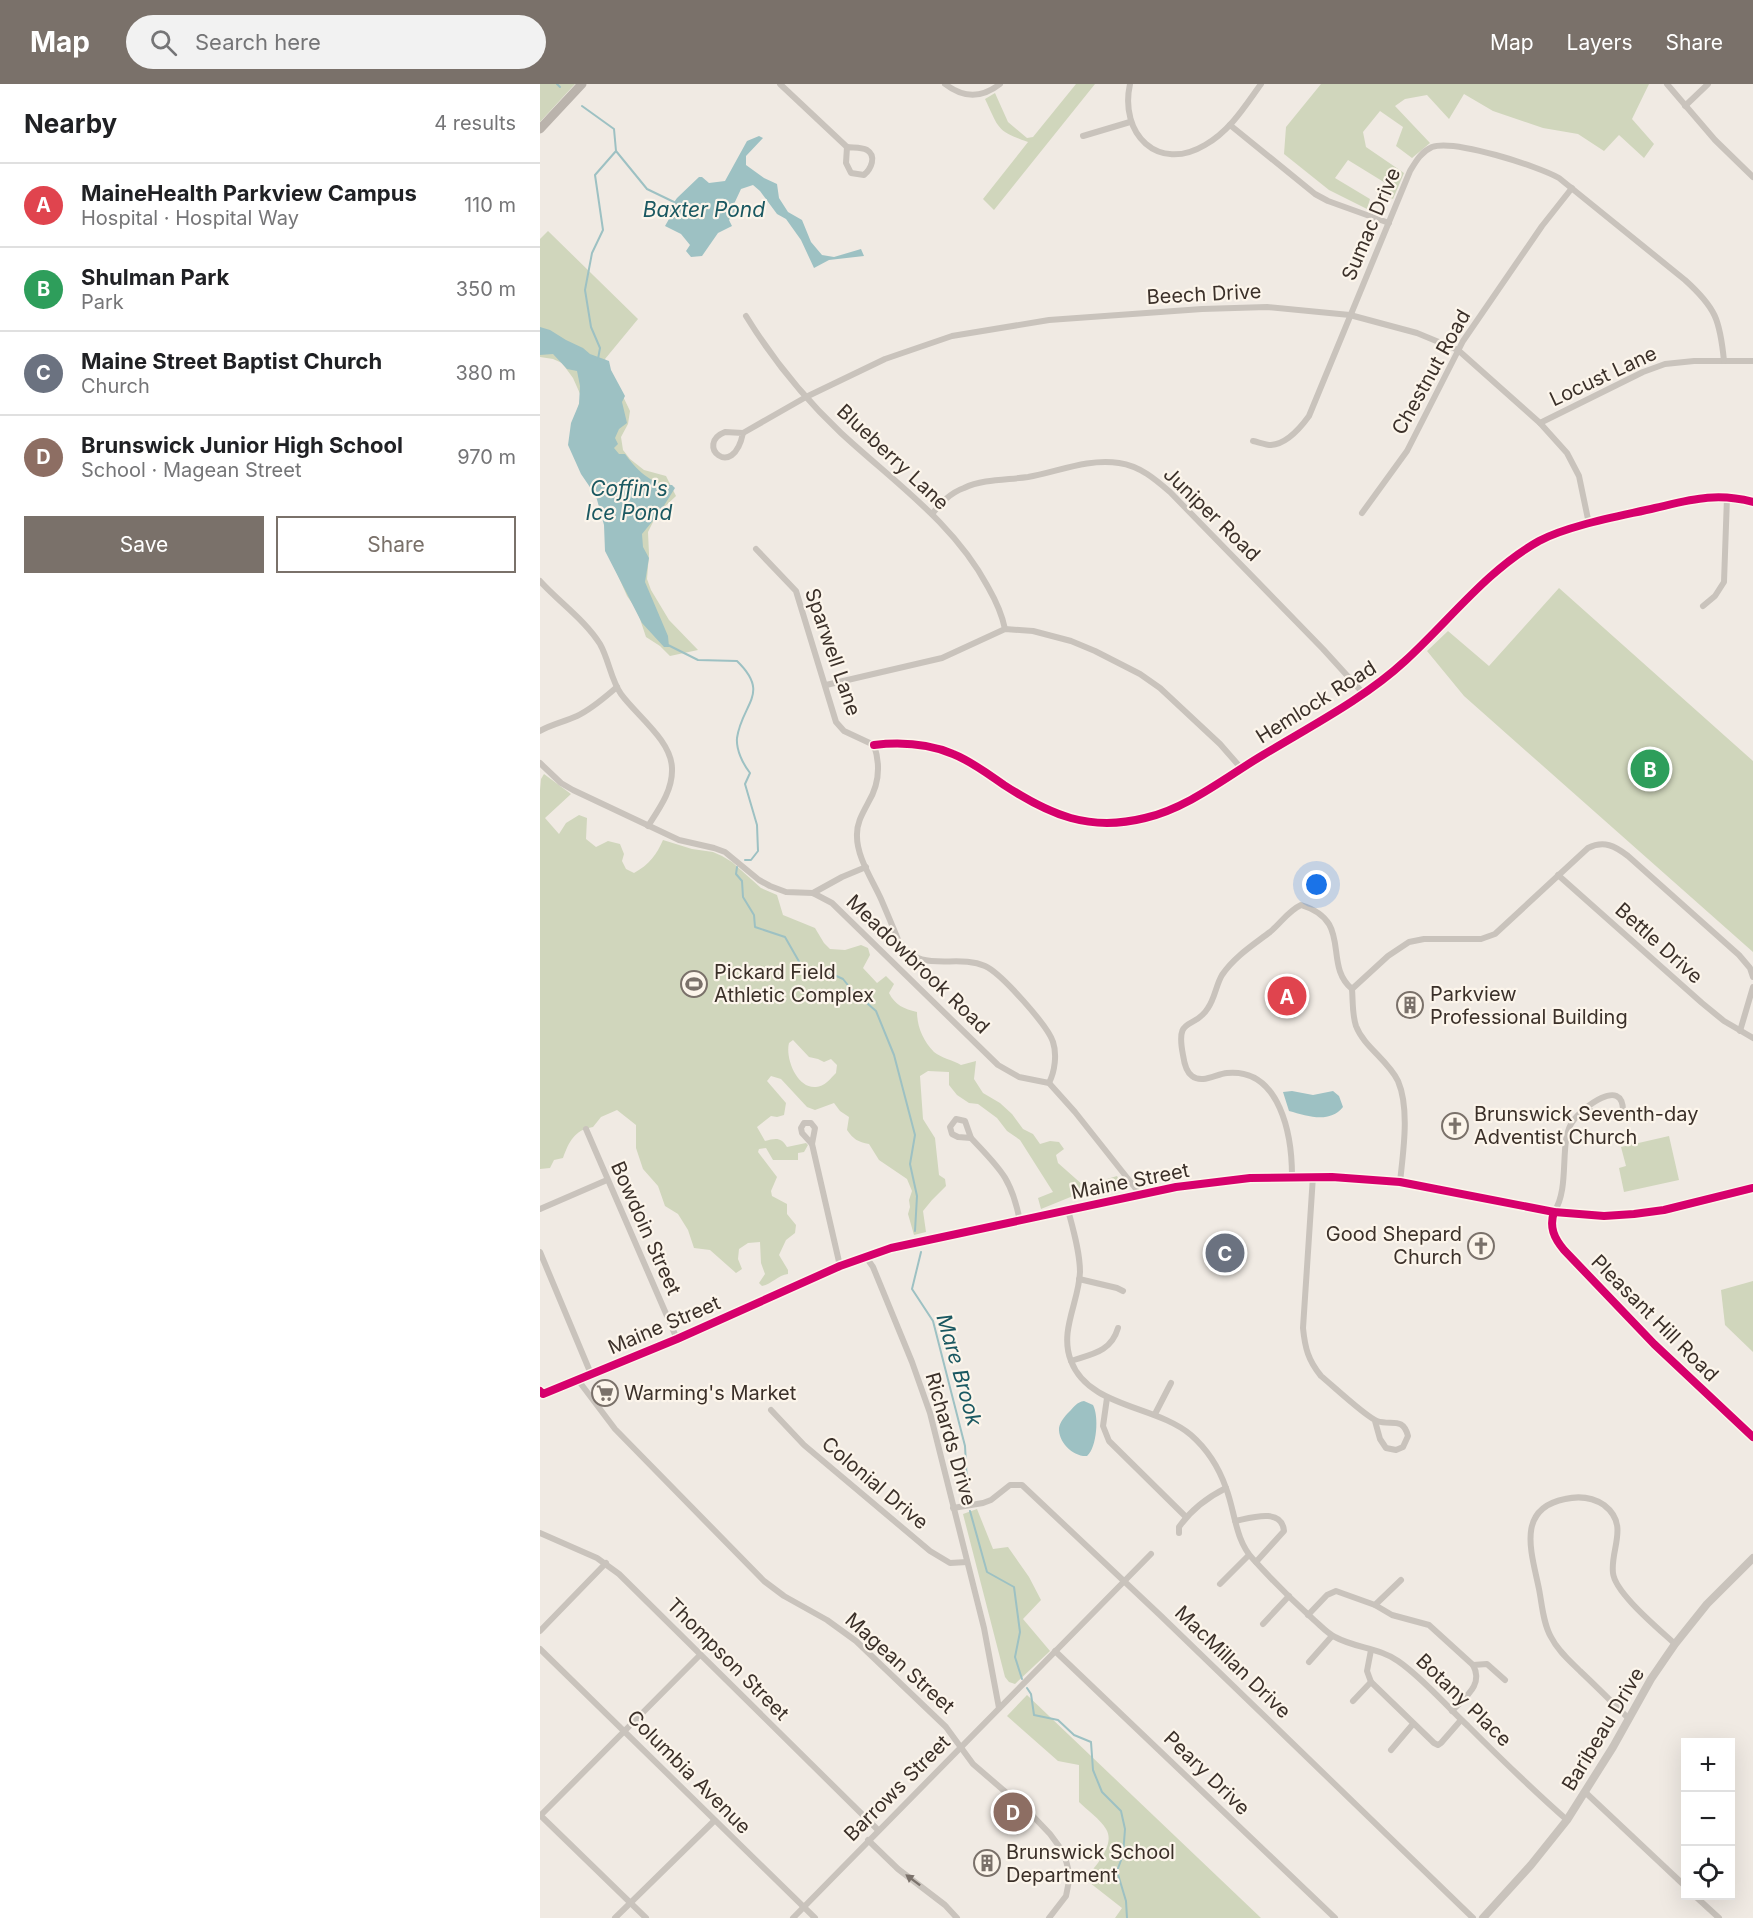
<!DOCTYPE html>
<meta charset="utf-8">
<style>
body{margin:0;font-family:Inter,sans-serif;background:#f2f2f2;color:#202124}
.controls{position:absolute;right:18px;bottom:18px;display:grid;overflow:hidden;border-radius:0px;box-shadow:0 6px 24px #0002}
.controls button{width:54px;height:54px;display:grid;place-items:center;padding:0;border:0;border-bottom:2px solid #e0e0e0;background:#fff;color:#202124;font:30px sans-serif}
.you{position:absolute;left:777px;top:801px;width:21px;height:21px;margin:-15px;border:4px solid #fff;border-radius:50%;background:#1a73e8;box-shadow:0 0 0 9px #1a73e833}
.badge{display:grid;place-items:center;width:39px;height:39px;border-radius:50%;background:#7a716a;color:#fff;font-size:20px;font-weight:700}
.pin{position:absolute;translate:-50% -50%;border:3px solid #fff;box-shadow:0 2px 6px #0006}
.list{margin:0;padding:0;list-style:none}
h2{display:flex;justify-content:space-between;align-items:center;height:78px;margin:0;padding:0 24px;font-size:26px}
h2 small{font-size:20px;font-weight:400;color:#757577}
.list li{display:grid;grid-template-columns:39px 1fr auto;gap:18px;align-items:center;box-sizing:border-box;height:84px;padding:0 24px;border-top:2px solid #e0e0e0}
.list b{display:block;font-size:22px;white-space:nowrap}
.list p{margin:0;font-size:20px;white-space:nowrap;color:#757577}
.list em{font-size:20px;font-style:normal;color:#757577}
.actions{display:flex;gap:12px;padding:18px 24px}
.actions a{flex:1;padding:14px 0;border:2px solid #7a716a;border-radius:0px;text-align:center;font-size:21px;color:#7a716a}
.actions .main{background:#7a716a;color:#fff}
.icon{flex:none;width:33px;height:33px;fill:none;stroke:currentColor;stroke-width:2;stroke-linecap:round;stroke-linejoin:round}
.map{position:relative;flex:none;width:1213px;height:1834px;overflow:hidden}
header{display:flex;align-items:center;gap:36px;box-sizing:border-box;height:84px;padding:0 30px;background:#7a716a;color:#fff}
header strong{font-size:28px}
nav{display:flex;gap:33px;margin-inline-start:auto;font-size:21px}
.search{width:420px;height:54px;background:#f2f2f2;display:flex;align-items:center;gap:15px;box-sizing:border-box;padding:0 21px;border-radius:33px;color:#757577;font-size:22px}
main{display:flex}
aside{flex:1;background:#fff}
.map>svg:first-child{display:block}
.green{fill:#d0d6bc;fill-rule:evenodd}
.water{fill:#9dc1c3}
.lines{fill:none;stroke-linecap:round;stroke-linejoin:round}
.stream{stroke:#9dc1c3;stroke-width:2}
.minor{stroke:#c9c3bc;stroke-width:6}
.tertiary{stroke:#c9c3bc;stroke-width:8}
.secondary{stroke:#bab3ac;stroke-width:9}
.cycleway-casing{stroke:#fcf5eb;stroke-width:11}
.cycleway{stroke:#d6006c;stroke-width:8}
.oneway{fill:#7b726b}
.labels{text-anchor:middle;stroke-width:4.5;stroke-linejoin:round;paint-order:stroke}
.street-label{font-size:20px;fill:#3b3029;stroke:#fcf5eb}
.poi-label{font-size:20px;fill:#3b3029;stroke:#fcf5eb;text-anchor:start}
.water-label{font-size:21px;font-style:italic;fill:#1a5861;stroke:#fcf5eb}
</style>
<header>
<strong>Map</strong>
<div class="search"><svg class="icon" aria-label="search" viewBox="0 0 24 24"><circle cx="10" cy="10" r="6"/><path d="M15 15l6 6"/></svg>Search here</div>
<nav><a>Map</a><a>Layers</a><a>Share</a></nav>
</header>
<main>
<aside>
<h2>Nearby<small>4 results</small></h2>
<ul class="list">
<li><span class="badge" style="background:#e0444e">A</span><div><b>MaineHealth Parkview Campus</b><p>Hospital · Hospital Way</p></div><em>110 m</em></li>
<li><span class="badge" style="background:#2e9e5b">B</span><div><b>Shulman Park</b><p>Park</p></div><em>350 m</em></li>
<li><span class="badge" style="background:#6b7280">C</span><div><b>Maine Street Baptist Church</b><p>Church</p></div><em>380 m</em></li>
<li><span class="badge" style="background:#8d6e63">D</span><div><b>Brunswick Junior High School</b><p>School · Magean Street</p></div><em>970 m</em></li>
</ul>
<div class="actions"><a class="main">Save</a><a>Share</a></div>
</aside>
<div class="map">
<svg width="1213" height="1834" viewBox="0 0 1213 1834">
<rect width="100%" height="100%" fill="#f0eae3"/>
<g class="green">
<path d="M0 0H35L0 38Z"/>
<path d="M536 0H555L454 126 443 115 488 58C456 47 459 44 445 15L455 9 468 38 487 54 493 53Z"/>
<path d="M781 0H1109L1092 35 1114 60 1104 74 1079 51 1064 67 1038 50 1003 44 953 27 924 10 909 35 887 11 865 15 855 22 890 59 872 74 856 62 863 43 840 27 823 48 826 63 864 89 853 115 844 111 847 100 808 76 795 94 830 115 827 125 789 106 744 70 746 43Z"/>
<path d="M8 147 98 235 65 275 90 327 88 340 81 353 83 366 90 375 104 386 126 392 136 412 117 430 108 448 109 470 107 495 111 506 129 536 158 566 130 572 120 562 106 553 97 526 87 512 76 487 37 327 41 312 33 294 22 279 13 275 0 273V155Z"/>
<path d="M1019 504 1213 677V868L924 612 887 567 908 547 949 582Z"/>
<path d="M4 690 31 710 5 734 19 750 26 739 39 731 47 734 46 755 56 763 68 757 80 760 84 770 82 777 86 785 94 789C109 781 117 770 123 756L152 765 173 768 182 772 192 778 221 804 237 811 243 831 275 844 284 859 290 865 305 866 321 861 328 864 330 871 323 884 337 899 346 892 354 900 349 909C355 921 364 925 377 928 377 942 383 957 394 968 401 974 413 976 421 981L436 977 434 995 443 1009 460 1019 472 1030 483 1045 493 1050 500 1060 510 1057 519 1058 524 1065 516 1071 518 1079 544 1102 577 1092 581 1100 574 1106 559 1111 533 1112 501 1125 498 1114 513 1108 480 1056 467 1047 457 1034 438 1020 429 1019 417 1011 409 1001V988L388 987 380 992 383 1035 395 1054 399 1091 405 1095 406 1102 392 1116 383 1127 386 1148 374 1151 368 1130 370 1123 369 1116 372 1107 367 1095 339 1076 329 1060C318 1058 313 1055 307 1046L309 1033 300 1027 294 1019 275 1026 267 1023 241 995 231 992 227 997 246 1019 244 1031 237 1033 231 1032 217 1043 225 1057C236 1054 241 1053 247 1063L266 1059 268 1061 264 1068 258 1069V1076H233L226 1064 219 1065 218 1068 237 1093 231 1107 232 1112 247 1120V1130L256 1141 255 1149 246 1156 239 1171 248 1186V1190C238 1191 232 1200 222 1202L219 1199 225 1190 221 1179 220 1158 208 1159 199 1165 198 1175 202 1185 196 1189 170 1166 154 1164 148 1146 138 1130 125 1122 118 1102 103 1085 96 1064V1041L77 1026 61 1033 53 1043C34 1046 29 1058 23 1074L14 1076 10 1084 0 1085V706L1 695ZM253 956 269 973 278 975 284 978 291 975 297 981 296 989C291 994 284 1003 276 1003 257 1005 245 974 249 959Z"/>
<path d="M1129 1052 1139 1096 1084 1108 1079 1084 1086 1082 1081 1063Z"/>
<path d="M1213 1197V1268L1185 1241 1181 1206Z"/>
<path d="M437 1425 453 1465 468 1463 489 1493 501 1516 483 1535 510 1567 475 1600 469 1598 465 1593 423 1430Z"/>
<path d="M487 1611 721 1834H575L582 1824 545 1795C555 1783 576 1761 566 1745 561 1736 546 1725 539 1718V1681L518 1677 467 1632Z"/>
</g>
<g class="water">
<path d="M219 52 223 54 206 72V81L224 94 237 100 239 114 248 128 262 136 271 158 282 171 294 173 321 165 324 172 289 176 274 184 261 156 246 135 237 130 220 107 213 101 201 105 194 120 198 133 192 132 189 136 192 142 178 149 162 172 151 173 146 167 150 161 141 150 125 142 129 135 128 127 137 114 159 93H162L169 99 185 97 207 57Z"/>
<path d="M0 243 10 246 26 256 43 264 50 270 69 277 71 286 85 312 82 318 87 339 79 345 75 354 78 360 74 364 79 370H85C96 385 112 402 132 401L135 404 120 428 102 450 103 463 109 474 105 498 128 552 129 563H124L102 539 65 467 64 441 56 412 41 390 28 361 31 339 39 320 40 302 37 287 27 285 13 270 0 271Z"/>
<path d="M752 1007 773 1011 793 1007 799 1012 803 1023C789 1040 768 1032 749 1027L743 1008Z"/>
<path d="M544 1317 553 1321C559 1332 557 1363 547 1372 533 1373 518 1358 519 1344 520 1338 525 1332 529 1328 534 1323 537 1318 544 1317Z"/>
</g>
<g class="lines">
<g class="stream">
<path d="M17 0 20 3"/>
<path d="M42 22 74 45 76 67 55 91 63 146 52 169 45 206 51 243 60 264 58 275"/>
<path d="M76 67 107 105 136 119"/>
<path d="M128 561 158 576 197 577C231 610 202 619 197 654 196 666 203 680 210 689L205 700 217 741 218 767 211 776H205"/>
<path d="M197 783 196 790 202 797 203 813 214 831 215 843 245 853 265 888 274 895 292 890 303 895 311 905 336 927 354 971 375 1051 370 1080 377 1112 375 1147"/>
<path d="M381 1168 372 1205 393 1237 425 1362 428 1418"/>
<path d="M430 1427 447 1488 474 1503 480 1548 475 1573 482 1595"/>
<path d="M487 1604 491 1610 494 1631 518 1636 534 1651 551 1658 553 1686 562 1708 581 1727 585 1745 583 1771 577 1787 586 1817 587 1834"/>
</g>
<g class="minor">
<path d="M240 0 307 63"/>
<path d="M405 0C423 14 441 15 460 0"/>
<path d="M590 0C579 50 618 89 665 61 690 47 705 22 721 0"/>
<path d="M1127 0 1175 56 1213 93"/>
<path d="M1145 22 1168 0"/>
<path d="M690 41 775 110 788 117 849 139"/>
<path d="M543 52 590 38"/>
<path d="M307 63C312 64 321 63 327 66 337 72 331 85 324 91L311 89 306 79Z"/>
<path d="M206 232C233 276 264 314 301 349 354 398 414 439 448 503 456 517 462 530 465 545"/>
<path d="M1000 339 1103 288 1125 280 1154 277H1213"/>
<path d="M185 348 203 349C193 398 154 360 185 348Z"/>
<path d="M203 349 266 313 345 275 412 252 509 236 662 225 727 223 810 231 877 249 918 266 1000 339 1027 369 1039 392 1049 440"/>
<path d="M713 357C718 358 726 361 731 361 747 360 761 343 769 332L870 87C876 77 881 68 892 63 914 55 998 82 1019 94L1145 196C1176 224 1180 236 1184 277"/>
<path d="M822 429 867 367 923 257 1002 142 1032 104"/>
<path d="M392 430C401 419 410 409 424 404 443 395 467 396 488 393 517 388 548 374 579 379 600 382 615 395 630 408L783 565 823 609"/>
<path d="M216 465 256 507 296 638 304 647 334 661C341 682 339 701 328 719 323 729 317 738 317 750 316 772 332 795 341 815 347 829 353 843 359 858 380 891 416 869 445 882 461 889 508 942 513 958 517 970 515 987 509 999"/>
<path d="M0 497C19 518 45 536 60 560 69 576 71 596 81 610 97 632 131 656 132 684 133 706 119 725 108 742"/>
<path d="M1163 522 1175 512 1184 498 1187 413"/>
<path d="M286 601 402 574 465 545 493 547 531 557 555 567 600 590 620 604 680 660 701 684"/>
<path d="M0 647C12 640 24 638 37 632 52 625 64 614 77 603"/>
<path d="M334 661C360 658 389 660 413 670 431 677 448 690 464 701 510 731 549 748 605 734 648 724 686 693 723 671 771 642 825 614 865 577 909 537 947 486 999 457 1029 441 1081 432 1115 424 1150 416 1176 408 1213 418"/>
<path d="M0 679 21 699 33 706 139 756 174 764 185 768 219 796 230 802 246 808 273 809 292 819 458 981 479 993 509 999 535 1028 600 1110"/>
<path d="M1018 791 1162 919 1184 937 1213 954"/>
<path d="M273 809 302 793 326 783"/>
<path d="M1200 947 1213 903"/>
<path d="M416 1035 425 1037 431 1054 418 1053 412 1050 410 1043Z"/>
<path d="M264 1039H271L275 1044 272 1060 262 1049 261 1044Z"/>
<path d="M46 1045 137 1255"/>
<path d="M431 1054C460 1085 471 1093 480 1137"/>
<path d="M272 1060 300 1182"/>
<path d="M752 1092C752 1053 741 984 687 989 676 990 662 1000 652 992 646 988 644 978 643 971 635 930 654 947 668 924 675 914 676 901 682 891 694 873 713 861 730 848 741 839 748 827 761 821 814 837 782 880 812 905"/>
<path d="M773 1092 763 1244C765 1264 768 1276 781 1292 792 1301 826 1333 837 1337 851 1342 863 1332 868 1352L863 1363 856 1366 846 1364 840 1355 835 1337"/>
<path d="M860 1098C863 1069 870 1025 858 997 848 976 824 963 816 942 812 930 813 917 812 905L848 872 869 858 884 855H941L955 850 1048 764C1064 756 1075 762 1088 772L1199 871 1210 884 1213 893"/>
<path d="M0 1125 67 1096"/>
<path d="M528 1126C533 1145 540 1168 540 1188 539 1218 519 1247 531 1277 549 1324 616 1321 651 1351 667 1365 679 1384 686 1404 695 1427 695 1456 713 1475 732 1496 753 1517 774 1536 781 1542 787 1549 795 1553 815 1564 840 1564 858 1577 884 1595 905 1621 928 1642 960 1674 993 1706 1027 1736"/>
<path d="M1014 1128C1031 1103 1018 1056 1033 1037 1042 1024 1083 992 1083 1027 1069 1038 1060 1030 1045 1025"/>
<path d="M0 1168 51 1290"/>
<path d="M326 1173 333 1183 372 1278 390 1329 444 1544 459 1624"/>
<path d="M539 1195 577 1204 583 1207"/>
<path d="M531 1277C552 1270 571 1268 578 1244"/>
<path d="M38 1296 75 1345 224 1497 244 1512 287 1536 316 1557 406 1643 433 1680 490 1729 510 1750 524 1769 530 1792 526 1812 509 1834"/>
<path d="M567 1314 563 1342 569 1357 646 1433"/>
<path d="M231 1326 264 1361 390 1467 410 1479 427 1478"/>
<path d="M615 1330 631 1299"/>
<path d="M413 1424 443 1419 451 1416 470 1401H482L621 1532 933 1834"/>
<path d="M695 1437C710 1434 742 1423 744 1447L716 1478"/>
<path d="M0 1449 57 1474 79 1490 338 1746"/>
<path d="M639 1449V1443C651 1426 668 1413 686 1404"/>
<path d="M680 1500 709 1471"/>
<path d="M835 1521 861 1496"/>
<path d="M768 1531 787 1511 796 1507 835 1521 852 1531 889 1541 933 1581C944 1601 925 1613 912 1627"/>
<path d="M723 1540 749 1512"/>
<path d="M0 1547 66 1479"/>
<path d="M0 1565 275 1834"/>
<path d="M831 1566 827 1587 831 1598 894 1659 898 1661 901 1659 921 1636"/>
<path d="M515 1567 795 1834"/>
<path d="M769 1578 792 1552"/>
<path d="M933 1581 947 1580 965 1596"/>
<path d="M813 1617 831 1598"/>
<path d="M1089 1635C1073 1619 1057 1603 1040 1587 1030 1577 1018 1567 1011 1553 1003 1539 1002 1520 999 1505 992 1470 975 1425 1025 1415 1038 1412 1052 1413 1064 1421 1090 1441 1070 1465 1073 1489 1075 1509 1119 1545 1135 1560"/>
<path d="M851 1666 873 1640"/>
<path d="M1045 1708 1146 1803"/>
<path d="M0 1731 106 1834"/>
<path d="M0 1732 160 1571"/>
<path d="M328 1756 358 1785 405 1821 417 1834"/>
<path d="M1155 1812 1179 1834"/>
<path d="M75 1834 174 1737"/>
<path d="M253 1834 611 1470"/>
</g>
<g class="tertiary">
<path d="M1014 1128C1009 1143 1014 1154 1024 1166L1114 1260 1213 1353"/>
<path d="M0 1311 137 1255 300 1182 351 1164 636 1103 710 1094 792 1093 860 1098 1014 1128 1064 1132 1094 1130 1124 1126 1213 1104"/>
<path d="M943 1834 991 1781 1027 1736 1073 1663 1111 1595 1135 1560 1167 1520 1213 1474"/>
</g>
<path class="secondary" d="M0 45 42 0"/>
<defs>
<g id="cycleway">
<path d="M334 661C360 658 389 660 413 670 431 677 448 690 464 701 510 731 549 748 605 734 648 724 686 693 723 671 771 642 825 614 865 577 909 537 947 486 999 457 1029 441 1081 432 1115 424 1150 416 1176 408 1213 418"/>
<path d="M1014 1128C1009 1143 1014 1154 1024 1166L1114 1260 1213 1353"/>
<path d="M0 1307 3 1310 137 1255 300 1182 351 1164 636 1103 710 1094 792 1093 860 1098 1014 1128 1064 1132 1094 1130 1124 1126 1213 1104"/>
</g>
</defs>
<use href="#cycleway" class="cycleway-casing"/>
<use href="#cycleway" class="cycleway"/>
</g>
<defs><path id="oneway-solid" d="M-6-.8H1V-3.2L6.5 0L1 3.2V.8H-6Z" transform="scale(1.5)"/></defs>
<use class="oneway" href="#oneway-solid" transform="translate(373 1796) rotate(-143)"/>
<defs>
<symbol id="stadium-ring" viewBox="-11 -11 22 22"><circle r="9.5" fill="#fcf5eb" stroke="#7a716a" stroke-width="1.5"/><path d="M0-5a6.5 5 0 1 0 0 10a6.5 5 0 1 0 0-10ZM-3.5-1.8h7v3.6h-7Z" fill="#7a716a"/></symbol>
<symbol id="building-ring" viewBox="-11 -11 22 22"><circle r="9.5" fill="#fcf5eb" stroke="#7a716a" stroke-width="1.5"/><path d="M-4-6H4V6H1V3H-1V6H-4ZM-2.5-4.3h1.7v1.8h-1.7ZM.8-4.3h1.7v1.8H.8ZM-2.5-1h1.7V.8h-1.7ZM.8-1h1.7V.8H.8Z" fill="#7a716a"/></symbol>
<symbol id="church-ring" viewBox="-11 -11 22 22"><circle r="9.5" fill="#fcf5eb" stroke="#7a716a" stroke-width="1.5"/><path d="M-1.2-6h2.4v3.5h3.3v2.4h-3.3V6h-2.4V-.1h-3.3v-2.4h3.3Z" fill="#7a716a"/></symbol>
<symbol id="supermarket-ring" viewBox="-11 -11 22 22"><circle r="9.5" fill="#fcf5eb" stroke="#7a716a" stroke-width="1.5"/><path d="M-6-5.5h2.5l.6 2H6L4.5 2H-2.5L-4.4-4H-6ZM-1.5 3.2a1.3 1.3 0 1 0 .1 0ZM3 3.2a1.3 1.3 0 1 0 .1 0Z" fill="#7a716a"/></symbol>
</defs>
<g fill-rule="evenodd">
<use href="#stadium-ring" x="139" y="885" width="30" height="30"/>
<use href="#building-ring" x="855" y="906" width="30" height="30"/>
<use href="#church-ring" x="900" y="1027" width="30" height="30"/>
<use href="#church-ring" x="926" y="1147" width="30" height="30"/>
<use href="#supermarket-ring" x="50" y="1294" width="30" height="30"/>
<use href="#building-ring" x="432" y="1764" width="30" height="30"/>
</g>
<g class="labels">
<g class="street-label">
<text transform="translate(831 140) rotate(-67)" y="7">Sumac Drive</text>
<text transform="translate(664 210) rotate(-3)" y="7">Beech Drive</text>
<text transform="translate(891 288) rotate(-61)" y="7">Chestnut Road</text>
<text transform="translate(1063 292) rotate(-25)" y="7">Locust Lane</text>
<text transform="translate(353 373) rotate(43)" y="7">Blueberry Lane</text>
<text transform="translate(672 430) rotate(44)" y="7">Juniper Road</text>
<text transform="translate(293 568) rotate(71)" y="7">Sparwell Lane</text>
<text transform="translate(776 618) rotate(-32)" y="7">Hemlock Road</text>
<text transform="translate(1119 859) rotate(42)" y="7">Bettle Drive</text>
<text transform="translate(378 880) rotate(44)" y="7">Meadowbrook Road</text>
<text transform="translate(590 1097) rotate(-11)" y="7">Maine Street</text>
<text transform="translate(106 1144) rotate(66)" y="7">Bowdoin Street</text>
<text transform="translate(1115 1234) rotate(45)" y="7">Pleasant Hill Road</text>
<text transform="translate(124 1241) rotate(-23)" y="7">Maine Street</text>
<text transform="translate(411 1355) rotate(74)" y="7">Richards Drive</text>
<text transform="translate(335 1399) rotate(40)" y="7">Colonial Drive</text>
<text transform="translate(188 1575) rotate(45)" y="7">Thompson Street</text>
<text transform="translate(693 1578) rotate(44)" y="7">MacMillan Drive</text>
<text transform="translate(360 1579) rotate(42)" y="7">Magean Street</text>
<text transform="translate(924 1616) rotate(44)" y="7">Botany Place</text>
<text transform="translate(1063 1645) rotate(-59)" y="7">Baribeau Drive</text>
<text transform="translate(149 1688) rotate(45)" y="7">Columbia Avenue</text>
<text transform="translate(667 1689) rotate(44)" y="7">Peary Drive</text>
<text transform="translate(357 1704) rotate(-45)" y="7">Barrows Street</text>
</g>
<g class="poi-label">
<text x="174" y="895">Pickard Field<tspan x="174" dy="23">Athletic Complex</tspan></text>
<text x="890" y="917">Parkview<tspan x="890" dy="23">Professional Building</tspan></text>
<text x="934" y="1037">Brunswick Seventh-day<tspan x="934" dy="23">Adventist Church</tspan></text>
<text x="922" y="1157" text-anchor="end">Good Shepard<tspan x="922" dy="23">Church</tspan></text>
<text x="84" y="1316">Warming's Market</text>
<text x="466" y="1775">Brunswick School<tspan x="466" dy="23">Department</tspan></text>
</g>
<g class="water-label">
<text x="164" y="133">Baxter Pond</text>
<text x="89" y="412">Coffin's<tspan x="89" dy="24">Ice Pond</tspan></text>
<text transform="translate(419 1286) rotate(74)" y="7">Mare Brook</text>
</g>
</g>
</svg>
<div class="controls">
<button>+</button>
<button>−</button>
<button><svg class="icon" aria-label="locate" viewBox="0 0 24 24"><circle cx="12" cy="12" r="6"/><path d="M12 2v4M12 18v4M2 12h4M18 12h4"/></svg></button>
</div>
<div class="you"></div>
<div class="pin badge" style="left:747px;top:912px;background:#e0444e">A</div>
<div class="pin badge" style="left:1110px;top:685px;background:#2e9e5b">B</div>
<div class="pin badge" style="left:685px;top:1169px;background:#6b7280">C</div>
<div class="pin badge" style="left:473px;top:1728px;background:#8d6e63">D</div>
</div>
</main>
